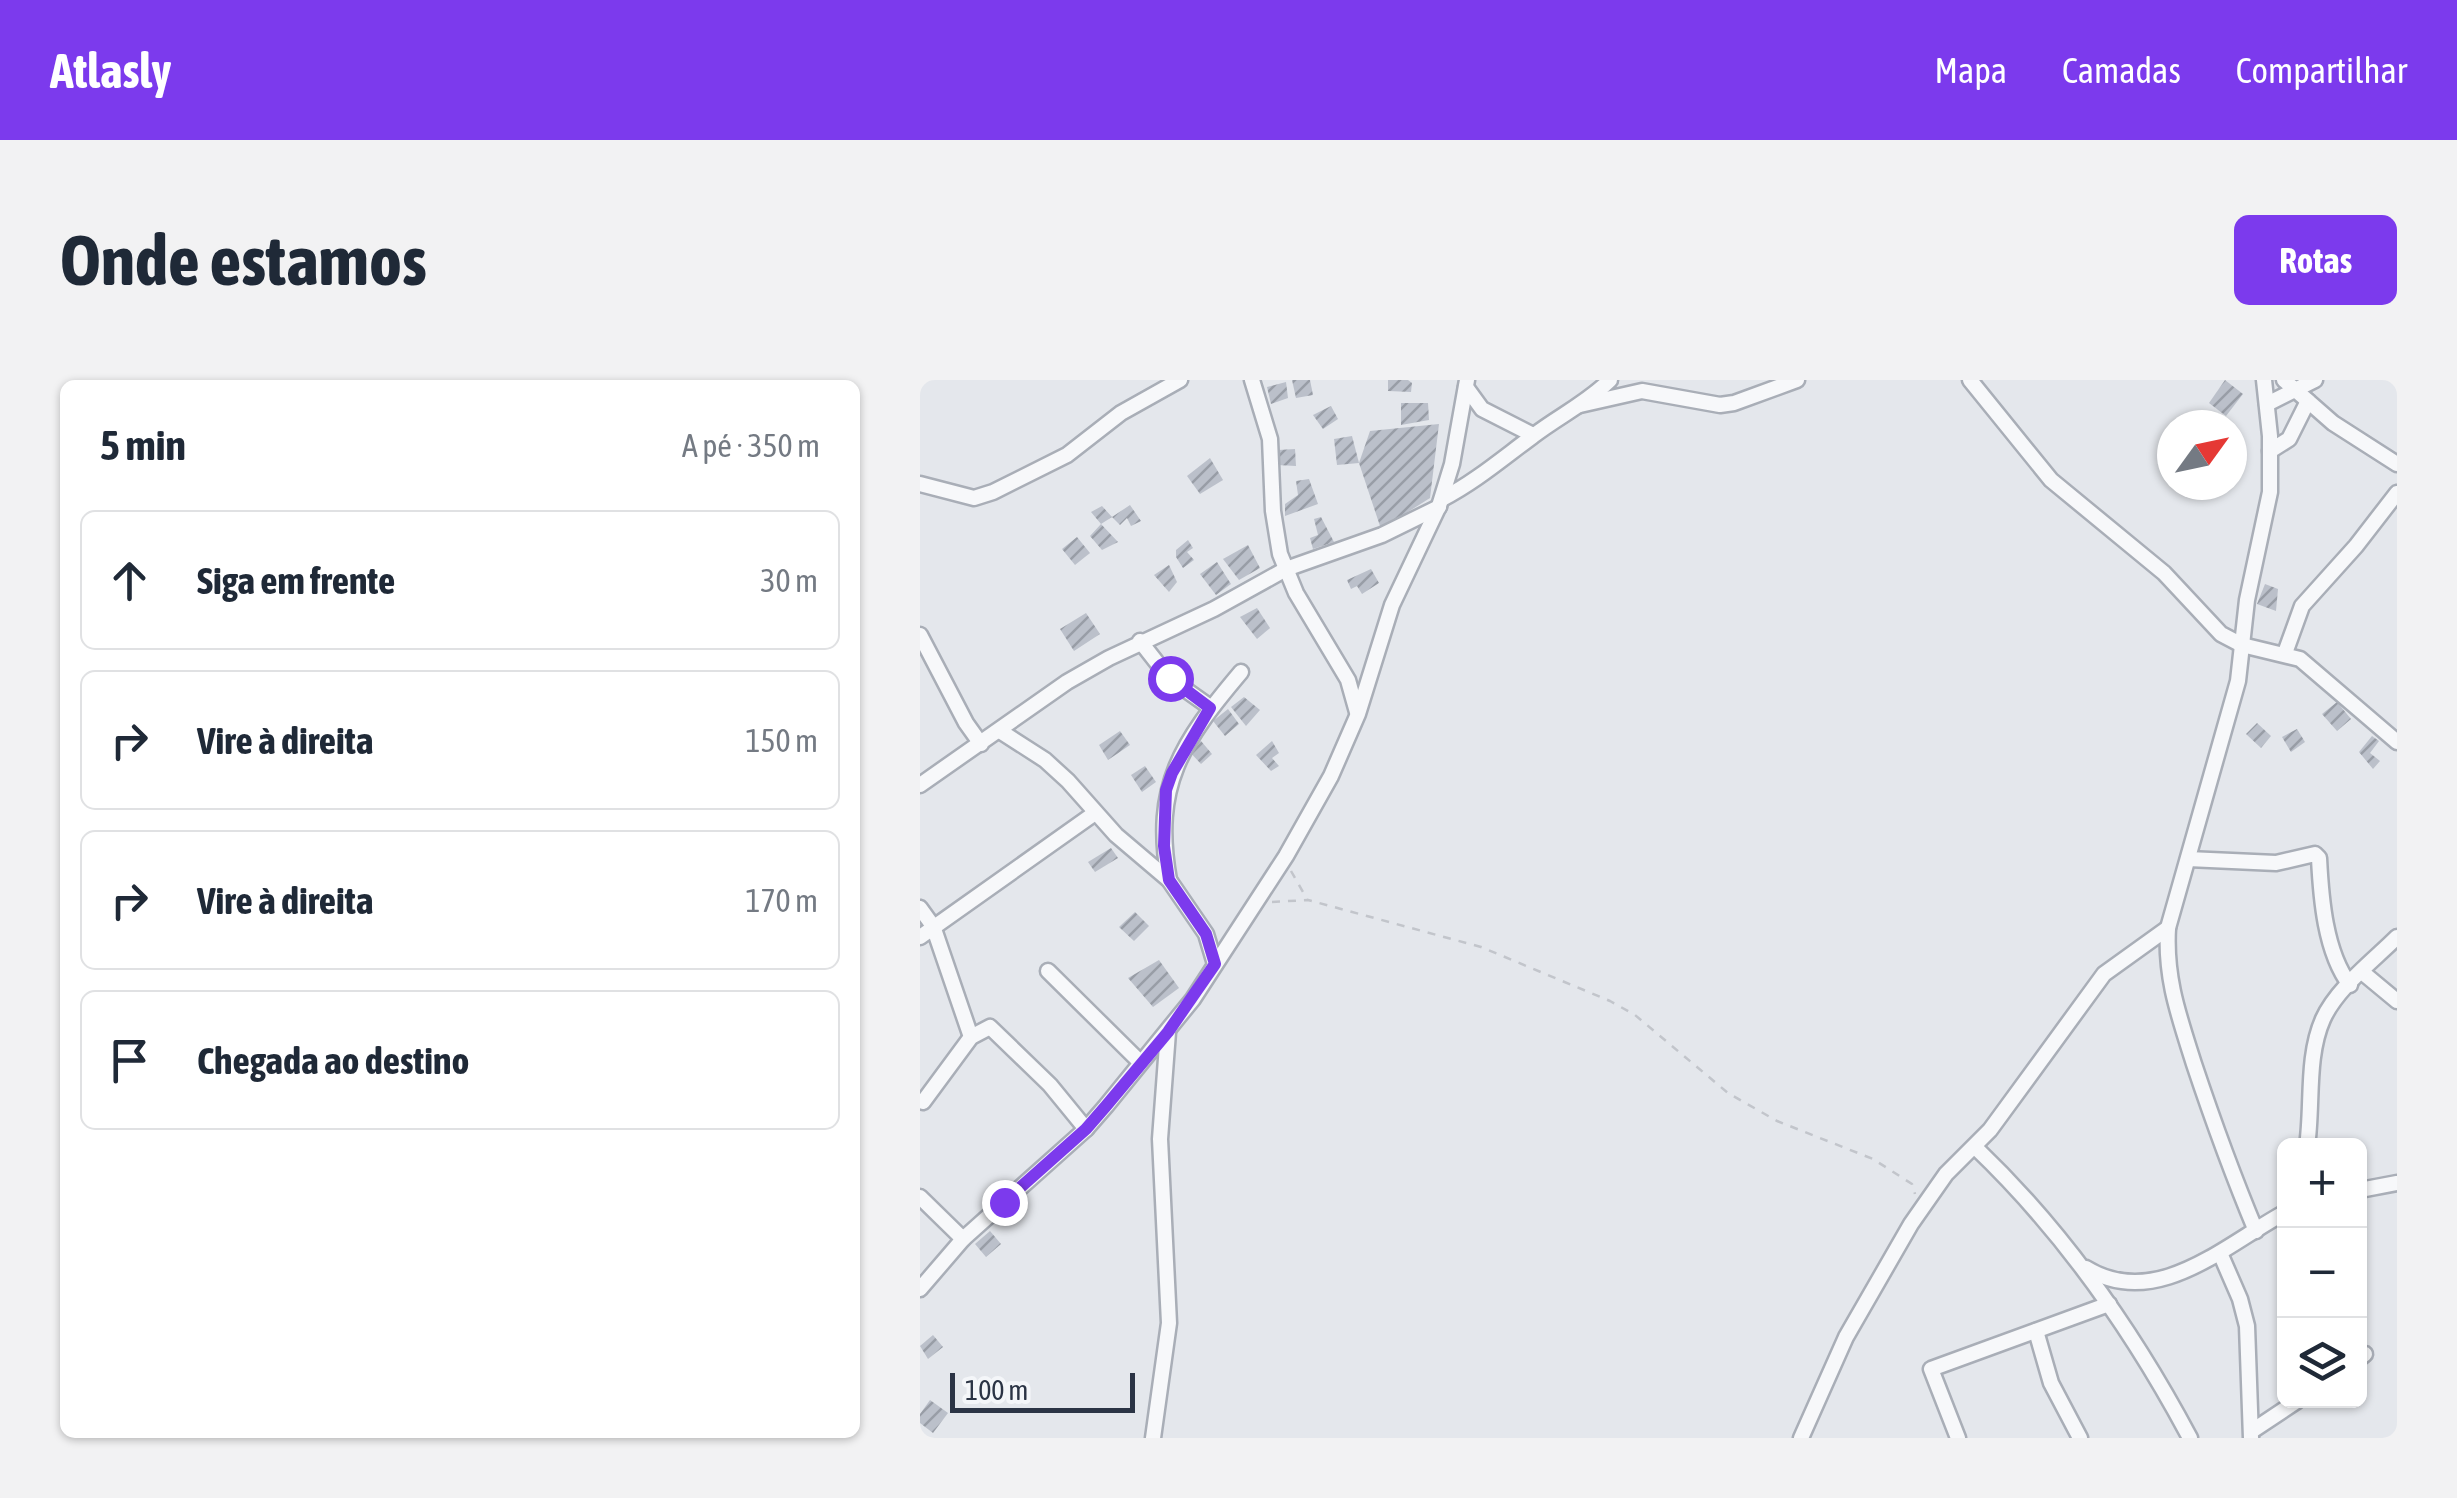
<!DOCTYPE html>
<html lang="pt">
<meta charset="utf-8">
<style>
body{margin:0;font-family:"Asap Condensed",sans-serif;background:#f2f2f3;color:#1f2937}
.controls{position:absolute;right:30px;bottom:30px;display:grid;overflow:hidden;border-radius:15px;box-shadow:0 2px 8px #0004}
.controls button{width:90px;height:90px;display:grid;place-items:center;padding:0;border:0;border-bottom:2px solid #e0e1e3;background:#fff;color:#1f2937;font:50px sans-serif}
.compass{position:absolute;left:1237px;top:30px;width:90px;height:90px;border-radius:50%;background:#fff;box-shadow:0 2px 8px #0004;rotate:57deg}
.scale{position:absolute;left:30px;bottom:25px;width:185px;box-sizing:border-box;padding-left:10px;border:5px solid #2b3445;border-top:0;font-size:28px;line-height:35px;white-space:nowrap;color:#2b3445;-webkit-text-stroke:8px #f4f6f9;paint-order:stroke}
.stop{position:absolute;width:30px;height:30px;margin:-22px;border:8px solid #7c3aed;border-radius:50%;background:#fff}
.stop.end{background:#7c3aed;border-color:#fff;box-shadow:0 2px 10px #0008}
.list{margin:0;padding:0;list-style:none}
h2{display:flex;justify-content:space-between;align-items:center;height:130px;margin:0;padding:0 40px;font-size:42px}
h2 small{font-size:32px;font-weight:400;color:#747a83}
.list li{display:grid;grid-template-columns:65px 1fr auto;gap:30px;align-items:center;box-sizing:border-box;height:140px;margin:0 20px 20px;padding:0 20px;border:2px solid #e0e1e3;border-radius:15px}
.list b{display:block;font-size:38px;white-space:nowrap}
.list em{font-size:32px;font-style:normal;color:#747a83}
.icon{flex:none;width:55px;height:55px;fill:none;stroke:currentColor;stroke-width:2;stroke-linecap:round;stroke-linejoin:round}
.map{position:relative;flex:none;width:1477px;height:1058px;overflow:hidden;border-radius:15px}
header{display:flex;align-items:center;gap:60px;box-sizing:border-box;height:140px;padding:0 50px;background:#7c3aed;color:#fff}
header strong{font-size:48px}
nav{display:flex;gap:55px;margin-inline-start:auto;font-size:35px}
.intro{display:flex;align-items:center;justify-content:space-between;box-sizing:border-box;height:240px;padding:0 60px}
h1{margin:0;font-size:70px}
.button{padding:25px 45px;border-radius:15px;background:#7c3aed;color:#fff;font-size:35px;font-weight:700}
main{display:flex;gap:60px;padding:0 60px}
aside{flex:1;background:#fff;border-radius:15px;box-shadow:0 2px 8px #0004}
.map>svg:first-child{display:block}
.building{fill:url(#building-hatch)}
.lines{fill:none;stroke-linecap:round;stroke-linejoin:round}
.minor-casing{stroke:#a9aeb7;stroke-width:19}
.path{stroke:#c2c5cb;stroke-width:2.5;stroke-dasharray:8 8;stroke-linecap:butt}
.minor{stroke:#f7f8fa;stroke-width:14}
.route{stroke:#7c3aed;stroke-width:12}
</style>
<header>
<strong>Atlasly</strong>
<nav><a>Mapa</a><a>Camadas</a><a>Compartilhar</a></nav>
</header>
<div class="intro"><h1>Onde estamos</h1><a class="button">Rotas</a></div>
<main>
<aside>
<h2>5 min<small>A pé · 350 m</small></h2>
<ul class="list">
<li><svg class="icon" aria-label="ahead" viewBox="0 0 24 24"><path d="M12 20V5M6 11l6-6 6 6"/></svg><div><b>Siga em frente</b></div><em>30 m</em></li>
<li><svg class="icon" aria-label="right" viewBox="0 0 24 24"><path d="M7 20v-9h11M14 6l5 5-5 5"/></svg><div><b>Vire à direita</b></div><em>150 m</em></li>
<li><svg class="icon" aria-label="right" viewBox="0 0 24 24"><path d="M7 20v-9h11M14 6l5 5-5 5"/></svg><div><b>Vire à direita</b></div><em>170 m</em></li>
<li><svg class="icon" aria-label="arrive" viewBox="0 0 24 24"><path d="M6 21V4h12l-3 4 3 4H6"/></svg><div><b>Chegada ao destino</b></div></li>
</ul>
</aside>
<div class="map">
<svg width="1477" height="1058" viewBox="0 0 1477 1058">
<defs>
<pattern id="building-hatch" width="6" height="6" patternUnits="userSpaceOnUse" patternTransform="scale(2.5)"><rect width="6" height="6" fill="#bbc0ca"/><path d="M-1 1l2-2M0 6l6-6M5 7l2-2" fill="none" stroke="#989da6"/></pattern>
</defs>
<rect width="100%" height="100%" fill="#e4e7ec"/>
<g class="building">
<path d="M372 0H390L393 15 376 18Z"/>
<path d="M468 0H488L492 3 491 12 468 11Z"/>
<path d="M1305 0 1323 14 1306 36 1289 23Z"/>
<path d="M366 2 368 18 351 24 347 7Z"/>
<path d="M481 23H508L509 40 481 45Z"/>
<path d="M411 26 418 39 403 49 393 35Z"/>
<path d="M519 44 510 118 461 149 439 83 450 51Z"/>
<path d="M432 56 439 83 417 85 414 59Z"/>
<path d="M375 69 376 86 357 85 358 70Z"/>
<path d="M290 78 303 100 280 114 267 96Z"/>
<path d="M389 99 398 124 365 136V124L378 115 376 101Z"/>
<path d="M210 125 221 141 211 146 207 138 200 145 192 137Z"/>
<path d="M182 126 192 137 181 144 198 162 182 170 170 156 181 144 171 132Z"/>
<path d="M401 137 414 162 393 169 390 158 398 155 394 139Z"/>
<path d="M157 157 170 173 155 185 142 169Z"/>
<path d="M268 160 273 168 267 172 274 180 263 188 256 177V170Z"/>
<path d="M328 165 340 188 319 200 303 179Z"/>
<path d="M297 182 311 204 296 215 280 194Z"/>
<path d="M249 185 257 202 249 212 234 195Z"/>
<path d="M451 189 459 203 442 214 437 206 431 209 427 200Z"/>
<path d="M1345 204 1358 209 1356 231 1337 224Z"/>
<path d="M337 228 350 248 337 259 320 237Z"/>
<path d="M166 233 180 254 154 271 140 249Z"/>
<path d="M324 317 340 330 326 346 311 327Z"/>
<path d="M1417 322 1431 339 1417 351 1402 334Z"/>
<path d="M308 329 319 344 305 356 293 341Z"/>
<path d="M1337 343 1351 356 1341 368 1326 354Z"/>
<path d="M1377 349 1385 362 1371 372 1362 357Z"/>
<path d="M200 351 210 365 188 380 179 365Z"/>
<path d="M1452 356 1459 361 1450 373 1460 381 1453 389 1439 372Z"/>
<path d="M281 361 292 374 281 384 266 368Z"/>
<path d="M352 361 359 373 352 378 359 386 351 391 336 375Z"/>
<path d="M225 386 236 402 222 412 211 395Z"/>
<path d="M191 468 198 478 175 492 168 482Z"/>
<path d="M215 532 229 546 214 561 199 547Z"/>
<path d="M239 580 259 608 233 627 208 598Z"/>
<path d="M70 851 81 864 66 877 55 864Z"/>
<path d="M13 955 23 967 8 979 0 966Z"/>
<path d="M10 1020 28 1033 13 1053 0 1043V1034Z"/>
</g>
<g class="lines">
<defs>
<g id="minor">
<path d="M332 0 350 59 353 131 360 174 376 213 428 300 437 332"/>
<path d="M1050 0 1131 100 1244 193 1301 254 1322 265 1380 279 1477 362"/>
<path d="M1364 0 1413 43 1477 84"/>
<path d="M546 7 562 29 613 55"/>
<path d="M1347 24 1395 0"/>
<path d="M660 25 722 11 800 25 814 23 877 0"/>
<path d="M1350 71 1369 59 1388 21"/>
<path d="M0 104 54 118 73 112 147 75 201 33 260 0"/>
<path d="M522 119C555 102 583 78 613 56 639 36 667 23 690 0"/>
<path d="M0 255 46 343 61 364"/>
<path d="M220 261 249 298 290 327"/>
<path d="M1365 273 1382 226 1436 166 1477 113"/>
<path d="M80 351 125 380 148 401 196 455 249 500 286 554 295 584"/>
<path d="M0 405 147 302 189 278 294 229 366 189 462 155 519 127"/>
<path d="M1268 479 1356 483 1395 474 1399 478C1401 518 1405 572 1430 605"/>
<path d="M249 500C232 405 262 362 321 292"/>
<path d="M0 528 13 546 51 657"/>
<path d="M0 557 175 433"/>
<path d="M128 591 220 682"/>
<path d="M1442 592 1477 621"/>
<path d="M3 722 51 657 70 647 130 705 166 749"/>
<path d="M1387 766C1393 726 1386 677 1403 639 1417 608 1453 581 1477 557"/>
<path d="M1055 767C1143 851 1213 951 1270 1058"/>
<path d="M1440 810 1477 803"/>
<path d="M0 817 43 859"/>
<path d="M1336 851C1313 796 1293 741 1274 684 1259 636 1245 599 1248 548L1318 301 1327 220 1350 112V56L1344 0"/>
<path d="M1300 873 1320 919 1327 946 1331 1058"/>
<path d="M1166 888C1236 931 1305 865 1364 833"/>
<path d="M0 909 43 859 166 749 186 726 273 619 366 476 411 396 438 334 472 225 519 126 532 84 547 0"/>
<path d="M1116 951 1131 1003 1160 1058"/>
<path d="M1440 978 1445 974"/>
<path d="M1332 1051 1377 1021"/>
<path d="M233 1058 249 943 240 759 248 652"/>
<path d="M881 1058 926 957 991 844 1026 794 1070 750 1184 594 1248 548"/>
<path d="M1038 1058 1011 989 1189 924"/>
</g>
</defs>
<use href="#minor" class="minor-casing"/>
<g class="path">
<path d="M371 491 387 519"/>
<path d="M352 522 388 520 561 567 690 621 715 635 808 713 857 741 953 779 992 804 995 814"/>
</g>
<use href="#minor" class="minor"/>
</g>
<g class="lines">
<path class="route" d="M84 822 166 749 186 726 248 652 295 584 286 554 249 500 244 466 246 410 252 393 290 328 250 298"/>
</g>
</svg>
<div class="controls">
<button>+</button>
<button>−</button>
<button><svg class="icon" aria-label="layers" viewBox="0 0 24 24"><path d="M12 4l9 5-9 5-9-5zM3 14l9 5 9-5"/></svg></button>
</div>
<svg class="compass" viewBox="-18 -18 36 36"><path d="M0-13l5 13h-10z" fill="#e53935"/><path d="M0 13l5-13h-10z" fill="#747a83"/></svg>
<div class="scale">100 m</div>
<div class="stop" style="left:250px;top:298px"></div>
<div class="stop end" style="left:84px;top:822px"></div>
</div>
</main>
